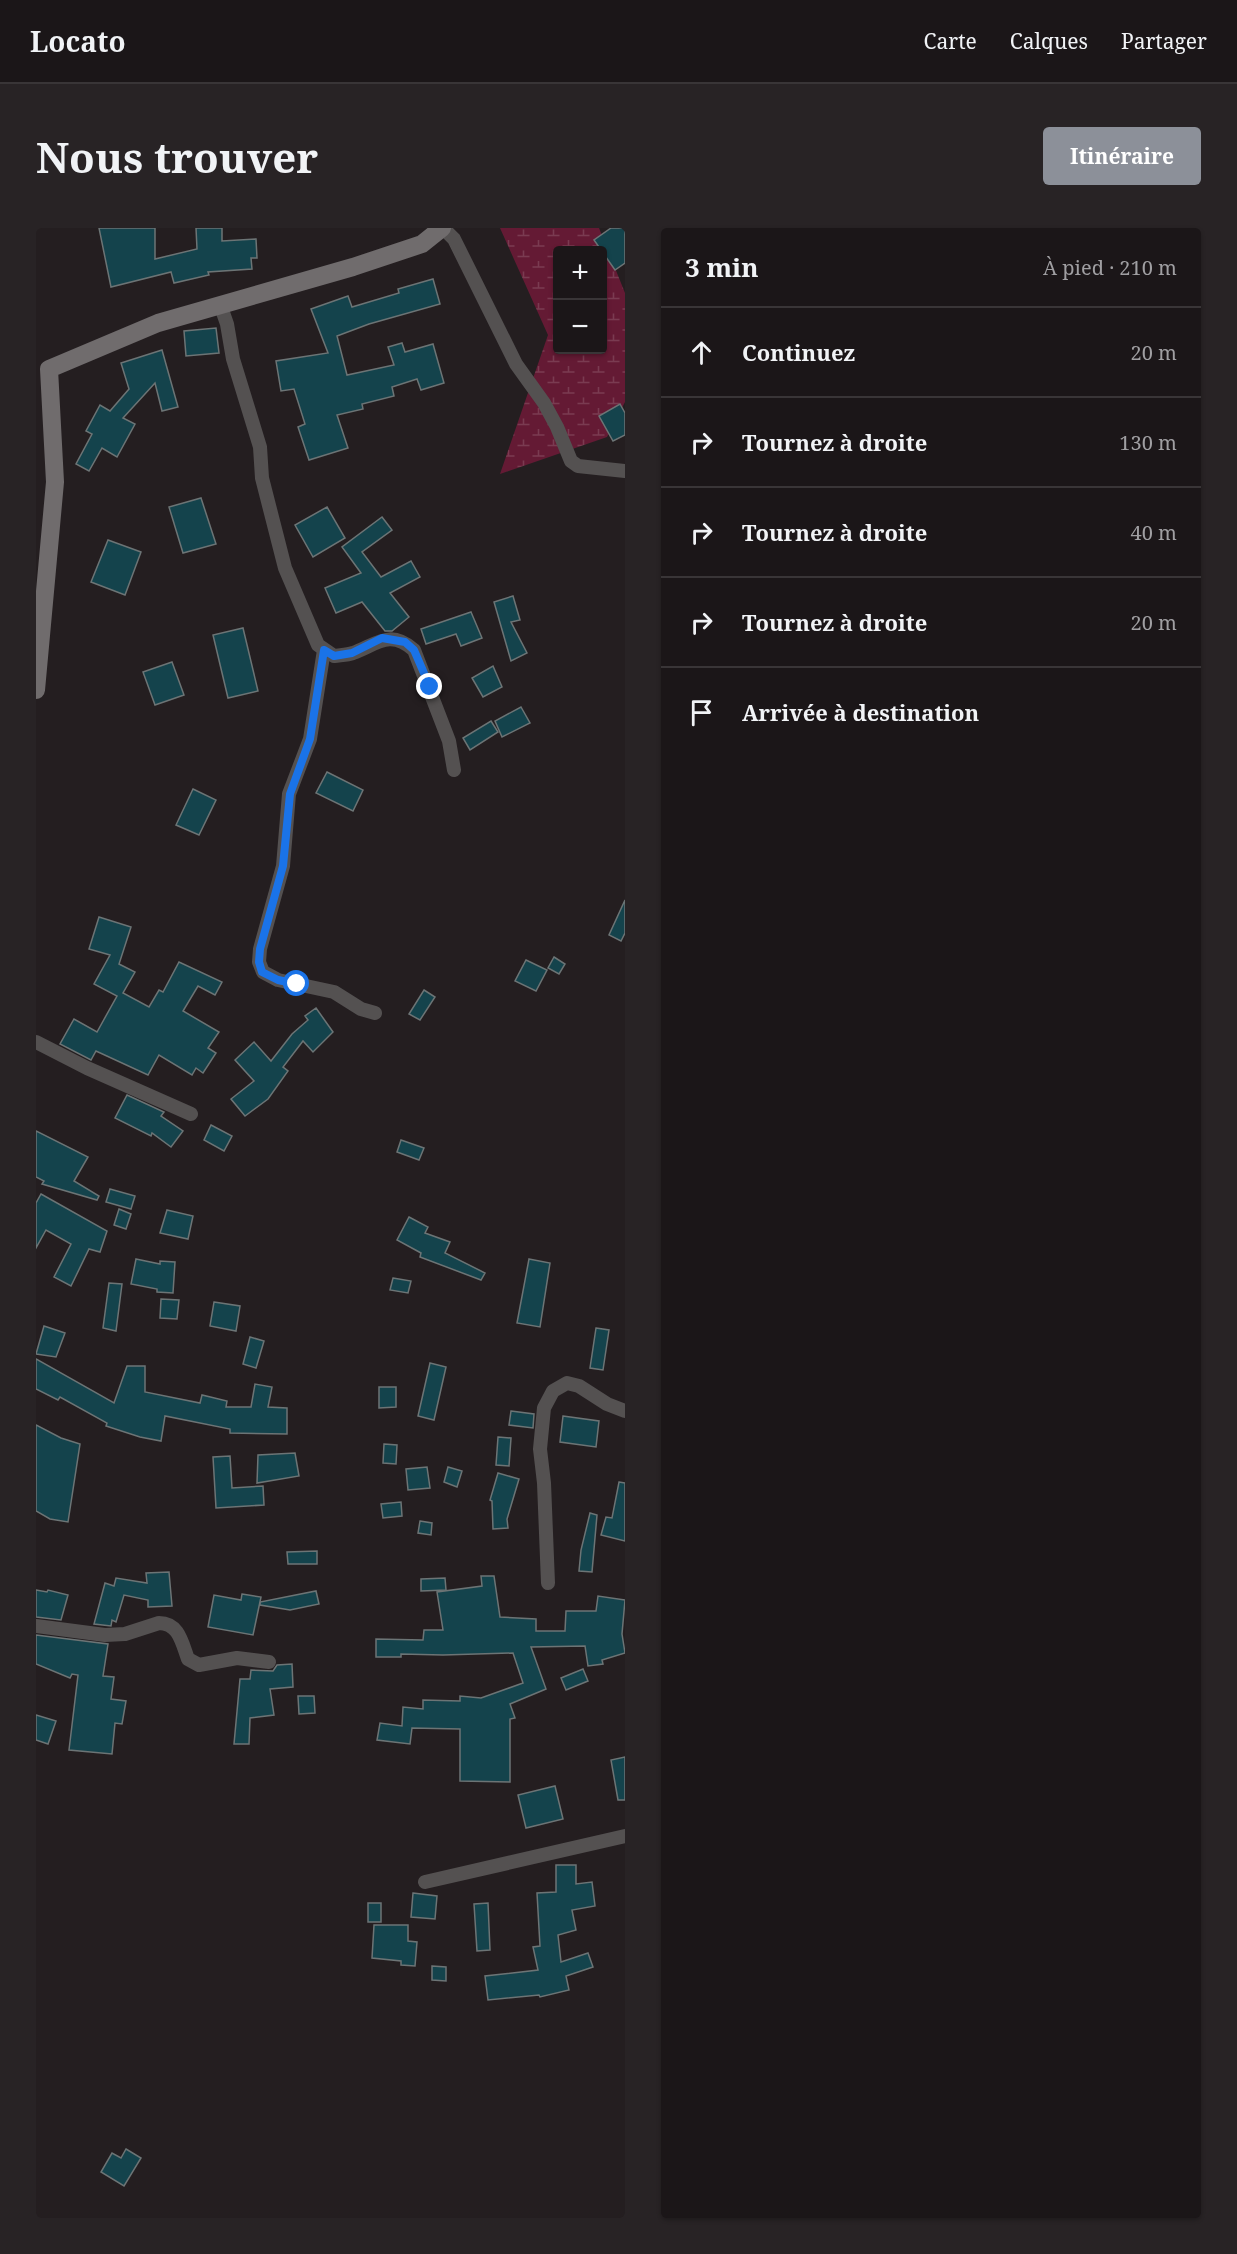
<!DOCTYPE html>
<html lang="fr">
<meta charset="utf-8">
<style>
body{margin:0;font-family:"Noto Serif",serif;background:#282325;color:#f1f3f6}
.controls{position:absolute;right:18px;top:18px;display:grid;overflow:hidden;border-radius:6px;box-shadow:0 2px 4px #0004}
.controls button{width:54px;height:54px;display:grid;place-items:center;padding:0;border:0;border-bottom:2px solid #393537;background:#1b1618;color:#f1f3f6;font:30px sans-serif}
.stop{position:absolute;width:18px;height:18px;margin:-14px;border:4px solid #1a73e8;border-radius:50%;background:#fff}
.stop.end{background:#1a73e8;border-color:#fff;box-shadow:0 2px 6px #0008}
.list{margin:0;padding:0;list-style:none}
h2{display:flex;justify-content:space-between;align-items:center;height:78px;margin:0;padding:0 24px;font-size:26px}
h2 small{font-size:20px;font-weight:400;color:#a09fa2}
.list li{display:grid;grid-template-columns:39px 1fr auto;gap:18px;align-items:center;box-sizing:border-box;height:90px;padding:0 24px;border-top:2px solid #393537}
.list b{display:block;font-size:22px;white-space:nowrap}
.list em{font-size:20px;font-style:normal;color:#a09fa2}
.icon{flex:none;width:33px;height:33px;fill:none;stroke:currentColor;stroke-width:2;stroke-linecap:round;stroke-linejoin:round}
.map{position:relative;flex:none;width:589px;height:1990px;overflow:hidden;border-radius:6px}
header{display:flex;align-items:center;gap:36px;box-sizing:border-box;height:84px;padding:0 30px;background:#1b1618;border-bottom:2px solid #393537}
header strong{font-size:28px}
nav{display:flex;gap:33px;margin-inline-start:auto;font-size:21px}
.intro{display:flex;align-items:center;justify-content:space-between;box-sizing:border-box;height:144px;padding:0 36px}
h1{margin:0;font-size:42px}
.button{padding:15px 27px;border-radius:6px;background:#8c9099;color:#fff;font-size:21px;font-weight:700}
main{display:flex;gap:36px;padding:0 36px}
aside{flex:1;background:#1b1618;border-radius:6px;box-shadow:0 2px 4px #0004}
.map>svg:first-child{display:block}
.wetland{fill:url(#wetland-marsh);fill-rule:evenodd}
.building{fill:#14434c;stroke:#6c7475;stroke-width:1.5}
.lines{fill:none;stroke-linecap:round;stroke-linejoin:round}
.street{stroke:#545151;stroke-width:14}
.secondary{stroke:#706c6d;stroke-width:18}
.route{stroke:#1a73e8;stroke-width:8}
</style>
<header>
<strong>Locato</strong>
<nav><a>Carte</a><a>Calques</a><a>Partager</a></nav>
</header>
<div class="intro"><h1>Nous trouver</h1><a class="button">Itinéraire</a></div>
<main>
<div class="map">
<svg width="589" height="1990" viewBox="0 0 589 1990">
<defs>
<pattern id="wetland-marsh" width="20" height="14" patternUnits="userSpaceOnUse" patternTransform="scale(1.5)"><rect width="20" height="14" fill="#641a34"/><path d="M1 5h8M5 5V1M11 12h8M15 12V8" fill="none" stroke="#7a3b51"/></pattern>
</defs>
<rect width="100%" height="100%" fill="#241e20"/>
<path class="wetland" d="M464 0H563L589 65V174L571 209 464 246 512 107ZM522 22H566V122H522Z"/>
<g class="building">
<path d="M63 0H119V31L161 21 160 0H186V13L220 11 221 30H215L216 41 172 44 173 47 138 55 135 44 75 59Z"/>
<path d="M575 0H589V35L579 42 558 12Z"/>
<path d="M397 51 404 76 333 96 301 108 311 147 358 137 352 119 366 115 369 124 397 116 408 155 385 162 381 151 356 159 358 168 326 176 327 181 301 187 312 220 273 232 262 199 269 196 258 161 245 163 240 133 292 125 275 81 312 68 316 79 363 65 362 61Z"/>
<path d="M180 100 183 125 150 128 148 103Z"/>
<path d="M126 122 142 179 126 183 119 155 87 190 99 196 81 229 66 220 53 243 40 236 56 206 50 203 64 177 74 183 93 161 85 135Z"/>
<path d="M584 176 589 185V207L577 213 563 188Z"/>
<path d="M165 270 180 316 147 325 133 279Z"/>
<path d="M291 279 309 310 277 329 259 297Z"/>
<path d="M346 289 356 302 326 324 345 349 375 333 384 349 354 365 373 389 356 403H349L326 374 300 385 289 360 325 345 306 319Z"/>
<path d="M72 312 105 324 89 367 55 354Z"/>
<path d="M477 368 484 392 475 394 491 425 475 433 458 374Z"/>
<path d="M435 384 446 410 425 418 420 406 390 416 385 401Z"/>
<path d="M207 400 222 463 192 470 177 407Z"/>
<path d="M136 434 148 467 119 477 107 444Z"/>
<path d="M457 438 466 459 447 469 436 450Z"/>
<path d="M485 479 494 495 466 509 459 493Z"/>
<path d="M455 493 462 504 434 522 427 510Z"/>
<path d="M291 544 327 562 317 583 280 565Z"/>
<path d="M157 561 180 572 163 607 140 597Z"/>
<path d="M589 672V705L585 713 573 707Z"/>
<path d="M63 689 95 699 83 736 99 744 87 765 113 779 123 762 127 764 143 734 186 754 179 767 162 758 147 783 183 804 172 820 180 825 167 845 160 840 156 847 123 827 112 847 60 823 55 832 24 816 38 791 61 804 81 768 58 756 74 727 53 721Z"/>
<path d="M518 729 529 736 523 746 512 740Z"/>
<path d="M490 732 511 742 500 763 479 753Z"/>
<path d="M388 762 399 769 384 792 373 786Z"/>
<path d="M280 780 297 804 277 824 267 813 247 839 252 843 232 871 209 888 195 871 218 853 199 832 218 814 235 833 256 806 272 792 269 788Z"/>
<path d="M91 867 128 884 125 888 147 903 135 919 116 905 115 908 79 890Z"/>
<path d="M175 897 196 908 188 923 168 912Z"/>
<path d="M0 903 52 929 38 953 63 968 61 972 6 956 8 953 0 949Z"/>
<path d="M365 912 388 920 383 932 361 924Z"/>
<path d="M74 961 99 968 95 981 70 974Z"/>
<path d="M5 966 71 1003 64 1024 53 1021 35 1058 18 1049 35 1016 10 1002 0 1020V975Z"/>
<path d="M83 981 95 986 90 1001 78 997Z"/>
<path d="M131 982 157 988 152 1011 124 1005Z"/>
<path d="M373 989 392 999 389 1005 414 1014 409 1025 449 1045 445 1052 384 1029 385 1025 361 1012Z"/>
<path d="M100 1031 124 1036V1033L139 1034 137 1065 121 1064V1061L95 1056Z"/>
<path d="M493 1031 514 1035 504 1099 481 1095Z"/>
<path d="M357 1050 375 1053 372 1065 354 1062Z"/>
<path d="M73 1055 86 1056 80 1103 67 1100Z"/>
<path d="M125 1071 143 1072 141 1091 124 1090Z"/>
<path d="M178 1074 204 1078 200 1103 174 1098Z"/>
<path d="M8 1098 29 1105 20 1129 0 1126Z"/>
<path d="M560 1100 573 1102 567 1142 554 1140Z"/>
<path d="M214 1109 228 1113 220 1140 207 1136Z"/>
<path d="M0 1131 78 1175 91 1138H109V1164L164 1175 166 1167 191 1173 190 1179H215L219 1156 236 1159 232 1179 251 1180V1206L194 1205V1201L129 1188 125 1213 104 1209 70 1198 71 1195 24 1169 22 1172 0 1161Z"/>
<path d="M394 1135 410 1139 398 1192 382 1188Z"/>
<path d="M343 1159H360V1179L343 1180Z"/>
<path d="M475 1183 498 1186 497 1200 473 1197Z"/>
<path d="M527 1188 563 1193 560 1219 524 1214Z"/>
<path d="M0 1197 25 1210 44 1216 32 1294 14 1291 0 1283Z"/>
<path d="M462 1209 475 1210 473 1238 460 1237Z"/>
<path d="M348 1216 361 1217 360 1236 347 1235Z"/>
<path d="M259 1225 263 1248 221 1255 222 1227Z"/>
<path d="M194 1228 196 1260 227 1258 228 1277 180 1280 177 1229Z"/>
<path d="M391 1239 394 1260 372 1262 370 1241Z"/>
<path d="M412 1239 426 1243 421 1259 408 1254Z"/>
<path d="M462 1245 483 1251 471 1291 472 1300 457 1301 456 1273 454 1272Z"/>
<path d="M583 1254 589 1255V1313L565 1307 570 1289 576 1290Z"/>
<path d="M365 1274 366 1288 347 1290 345 1276Z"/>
<path d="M554 1285 561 1287 556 1344 543 1343 545 1322Z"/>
<path d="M384 1293 396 1295 395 1307 382 1305Z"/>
<path d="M281 1323V1336H252L251 1324Z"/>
<path d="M133 1344 136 1378 112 1379V1372L88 1367 80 1394 76 1392 75 1398 58 1396 69 1355 78 1358 80 1350 111 1355 110 1345Z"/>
<path d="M445 1348H458L464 1389 500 1391V1403H529L530 1383H560L562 1368 589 1372 586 1406 589 1425 566 1432 567 1436 552 1438 549 1418 495 1419 510 1461 474 1476 479 1490 474 1491V1554L424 1553V1501L376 1500 374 1516 341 1512 344 1495 366 1498 367 1479 387 1481V1472L424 1473V1468L445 1470 487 1455 477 1425 407 1427 365 1426V1429H340V1411L387 1412 388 1402H407L401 1364 446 1358Z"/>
<path d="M409 1350 410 1362 385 1363V1351Z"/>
<path d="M0 1362 11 1364 12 1362 32 1367 25 1392 0 1389Z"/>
<path d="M280 1363 283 1376 254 1382 224 1377V1374Z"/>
<path d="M206 1366 225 1369 217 1407 172 1399 178 1367 205 1372Z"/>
<path d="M0 1407 72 1416 67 1448 78 1449 75 1471 90 1473 86 1496 79 1495 76 1526 33 1522 42 1447 36 1446 34 1450 0 1436Z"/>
<path d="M256 1436 257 1459 234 1461 238 1487 214 1490 213 1516H198L204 1451H214L215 1442 237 1443 241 1437Z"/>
<path d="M547 1441 552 1453 530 1462 525 1450Z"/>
<path d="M262 1468H278L279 1485 263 1486Z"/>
<path d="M0 1487 20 1493 12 1516 0 1512Z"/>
<path d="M589 1529V1572H582L575 1532Z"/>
<path d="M519 1558 527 1591 490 1600 482 1567Z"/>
<path d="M520 1637H540V1656L556 1654 559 1678 536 1682 540 1702 522 1707 525 1734 552 1725 557 1739 530 1748 533 1762 504 1769 503 1767 452 1772 449 1748 502 1742 497 1719 504 1718 501 1665 520 1664Z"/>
<path d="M377 1665 401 1668 399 1691 375 1689Z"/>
<rect x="332" y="1675" width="13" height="19"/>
<path d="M452 1675 454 1722 441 1723 438 1676Z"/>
<path d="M338 1697H372V1713L381 1714 379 1738 365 1737V1733L336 1730Z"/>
<path d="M396 1738 410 1739V1753L396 1752Z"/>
<path d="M90 1921 105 1930 88 1958 65 1944 76 1925 85 1930Z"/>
</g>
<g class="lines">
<g class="street">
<path d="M407 0 418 11 480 136 508 175 521 199 535 233 542 238 589 243"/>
<path d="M184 76 191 96 197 131 224 219 226 250 249 340 282 417 298 428C304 427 311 427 317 425 341 416 354 401 378 422L413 513 418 542"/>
<path d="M288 422 274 511 253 566 247 638 224 721 223 734 227 744 242 752 298 764 325 781 339 785"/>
<path d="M0 814 51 840 155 886"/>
<path d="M512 1355 508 1255 504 1221 508 1180 517 1163 531 1155 543 1158 571 1176 589 1183"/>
<path d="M0 1398 69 1407 89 1406 123 1395C143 1395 146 1415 152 1431L163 1437 201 1430 233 1434"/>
<path d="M389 1654 589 1608"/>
</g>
<path class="secondary" d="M0 462 19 254 13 141 122 95 317 39 386 16 406 0"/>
</g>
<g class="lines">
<path class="route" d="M261 756 242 752 226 744 223 734 224 721 247 638 254 566 274 511 288 422 298 428 316 425 346 410 369 414 378 422 394 459"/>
</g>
</svg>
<div class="controls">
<button>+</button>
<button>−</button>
</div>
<div class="stop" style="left:261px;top:756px"></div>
<div class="stop end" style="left:394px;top:459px"></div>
</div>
<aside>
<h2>3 min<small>À pied · 210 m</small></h2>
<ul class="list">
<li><svg class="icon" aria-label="ahead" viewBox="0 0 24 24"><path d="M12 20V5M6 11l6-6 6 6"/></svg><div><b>Continuez</b></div><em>20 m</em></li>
<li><svg class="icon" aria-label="right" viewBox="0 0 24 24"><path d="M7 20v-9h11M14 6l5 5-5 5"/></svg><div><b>Tournez à droite</b></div><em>130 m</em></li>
<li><svg class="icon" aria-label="right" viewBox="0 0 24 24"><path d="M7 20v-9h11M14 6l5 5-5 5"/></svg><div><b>Tournez à droite</b></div><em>40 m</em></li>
<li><svg class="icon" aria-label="right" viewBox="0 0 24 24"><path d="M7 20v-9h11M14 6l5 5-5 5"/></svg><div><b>Tournez à droite</b></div><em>20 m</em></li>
<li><svg class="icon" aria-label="arrive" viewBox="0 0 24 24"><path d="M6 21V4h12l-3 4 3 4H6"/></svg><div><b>Arrivée à destination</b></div></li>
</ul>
</aside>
</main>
